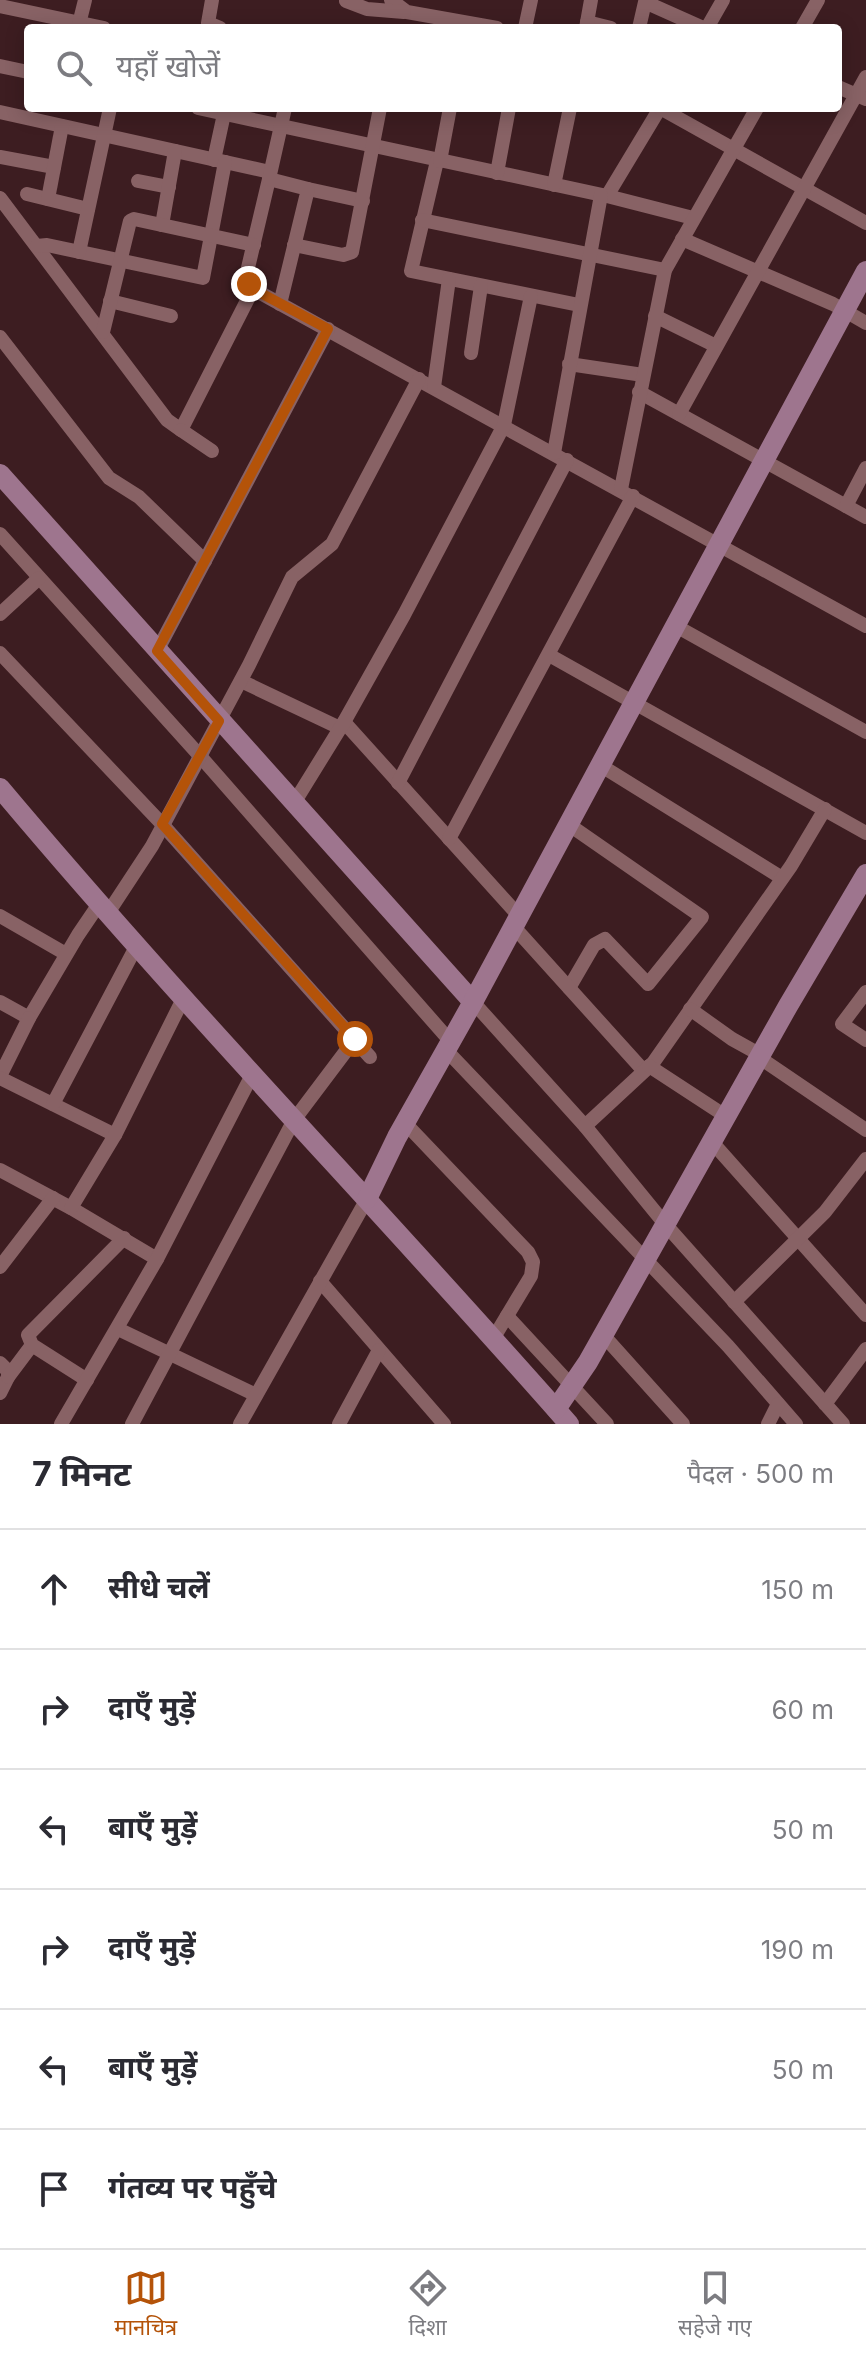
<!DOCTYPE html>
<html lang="hi">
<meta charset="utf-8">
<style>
body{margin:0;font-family:Inter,"Noto Sans Devanagari",sans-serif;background:#f7f7f7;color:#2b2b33}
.stop{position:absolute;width:24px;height:24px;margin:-18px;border:6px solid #b45309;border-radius:50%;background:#fff}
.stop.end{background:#b45309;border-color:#fff;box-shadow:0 2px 8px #0008}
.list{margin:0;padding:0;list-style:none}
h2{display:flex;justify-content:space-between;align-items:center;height:104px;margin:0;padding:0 32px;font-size:34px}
h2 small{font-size:26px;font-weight:400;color:#7c7c81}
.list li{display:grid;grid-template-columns:52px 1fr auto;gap:24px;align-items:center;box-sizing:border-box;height:120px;padding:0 32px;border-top:2px solid #e1e1e2}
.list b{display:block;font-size:30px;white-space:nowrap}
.list em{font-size:26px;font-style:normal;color:#7c7c81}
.icon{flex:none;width:44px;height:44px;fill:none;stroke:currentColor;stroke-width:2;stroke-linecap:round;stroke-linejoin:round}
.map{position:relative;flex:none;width:866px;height:1424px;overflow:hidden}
.search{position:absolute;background:#fff;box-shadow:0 4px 20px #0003;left:24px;right:24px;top:24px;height:88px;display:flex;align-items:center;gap:20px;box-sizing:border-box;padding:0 28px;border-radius:8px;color:#7c7c81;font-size:30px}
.sheet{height:824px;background:#fff}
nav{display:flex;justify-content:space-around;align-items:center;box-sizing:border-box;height:112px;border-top:2px solid #e1e1e2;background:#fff;font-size:22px;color:#7c7c81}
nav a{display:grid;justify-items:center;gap:4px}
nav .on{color:#b45309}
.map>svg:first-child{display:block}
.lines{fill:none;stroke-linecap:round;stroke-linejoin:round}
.street{stroke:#886265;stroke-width:14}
.secondary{stroke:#9e758e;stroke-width:20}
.route{stroke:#b45309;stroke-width:10}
</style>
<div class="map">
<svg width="866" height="1424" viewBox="0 0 866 1424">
<rect width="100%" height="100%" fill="#3d1d21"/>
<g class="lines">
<g class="street">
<path d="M212 0 208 23 220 28"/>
<path d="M391 0 407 12 497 28"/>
<path d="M346 1 367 9 404 12"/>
<path d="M0 6 104 28"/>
<path d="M587 22 611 28"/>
<path d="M78 28 85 0"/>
<path d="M525 28 531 0"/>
<path d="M586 28 591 0"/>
<path d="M639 28 645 2 703 28"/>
<path d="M707 28 723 0"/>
<path d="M802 28 818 0"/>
<path d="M0 66 28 72"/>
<path d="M838 87 866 99"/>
<path d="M198 108 607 196 660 108"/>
<path d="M660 108 866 223"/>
<path d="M0 112 270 172"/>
<path d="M0 157 54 167"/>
<path d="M214 160 224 114"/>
<path d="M437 161 411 271 579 305"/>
<path d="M440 161 450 108"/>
<path d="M497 173 509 108"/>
<path d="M138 181 169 187"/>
<path d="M554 185 570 108"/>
<path d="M308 189 363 201"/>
<path d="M27 194 88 209"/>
<path d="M607 196 693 218"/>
<path d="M0 198 167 420 181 430 253 289 866 626"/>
<path d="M48 199 62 126"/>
<path d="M422 220 665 270"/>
<path d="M162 225 175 151"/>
<path d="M682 239 833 304 866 323"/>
<path d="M294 245 343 255 352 252 380 108"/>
<path d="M37 246 47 245 203 278 225 162"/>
<path d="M79 252 110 108"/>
<path d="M253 289 247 272 269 179"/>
<path d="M110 301 171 316"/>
<path d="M280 304 308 189 269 179 285 108"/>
<path d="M655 316 716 346"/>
<path d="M103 332 130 221 134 219 254 245"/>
<path d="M0 337 109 478 139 497 205 561"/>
<path d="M471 353 481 286"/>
<path d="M569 364 643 375"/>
<path d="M434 387 449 279"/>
<path d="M639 392 866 517"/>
<path d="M679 414 866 77"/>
<path d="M181 430 212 451"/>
<path d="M554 453 601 195"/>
<path d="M621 489 665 270 757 108"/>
<path d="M846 506 866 468"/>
<path d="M0 534 200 756 451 1042"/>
<path d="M0 614 39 578"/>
<path d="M674 625 866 732"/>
<path d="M157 651 328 329"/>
<path d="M0 653 162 824 370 1057"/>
<path d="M549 655 866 833"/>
<path d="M241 681 340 728"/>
<path d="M344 722 519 916"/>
<path d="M600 765 782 878"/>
<path d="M398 783 567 460"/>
<path d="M294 803 344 722 404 615 504 425 531 296"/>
<path d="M568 824 702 917 648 984 605 939 594 945 569 988"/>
<path d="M449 839 633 496"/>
<path d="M108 913 152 846 249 665 292 577 332 544 419 379"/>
<path d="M0 916 66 954"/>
<path d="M514 927 643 1070"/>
<path d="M866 992 842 1024 866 1040"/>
<path d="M0 1002 29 1018 78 935 99 904"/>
<path d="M473 1002 585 1126 653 1063 791 866 825 809"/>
<path d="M690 1009 732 1039 761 1055"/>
<path d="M446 1050 728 1346 796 1424"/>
<path d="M760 1058 866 1130"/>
<path d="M649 1066 727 1117"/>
<path d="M0 1076 29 1018"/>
<path d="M0 1078 115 1135"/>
<path d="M53 1104 137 945"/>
<path d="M405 1123 528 1252 533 1262 531 1276 493 1339"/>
<path d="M585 1126 665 1224 843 1424"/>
<path d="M712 1142 866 1315"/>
<path d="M0 1170 71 1208 157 1259"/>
<path d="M71 1208 115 1135 184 997"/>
<path d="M0 1267 53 1198"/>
<path d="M320 1281 444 1424"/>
<path d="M734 1302 825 1212 866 1159"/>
<path d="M507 1316 607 1424"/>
<path d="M118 1329 256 1395"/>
<path d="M604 1336 683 1424"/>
<path d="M0 1363 8 1371V1377L0 1393"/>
<path d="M8 1377 32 1345"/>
<path d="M87 1380 32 1345 28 1335 124 1238"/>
<path d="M825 1404 866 1349"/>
<path d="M61 1424 157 1259 252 1075"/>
<path d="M132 1424 294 1120 355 1039"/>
<path d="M240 1424 367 1199"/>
<path d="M339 1424 379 1350"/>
<path d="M768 1424 778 1404"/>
</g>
<g class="secondary">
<path d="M0 474 473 1002"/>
<path d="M0 788C183 1006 381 1210 569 1424"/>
<path d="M367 1199 397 1137 473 1002 866 271"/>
<path d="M556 1409 588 1362 788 1006 866 874"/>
</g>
</g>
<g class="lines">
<path class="route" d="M249 284 253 289 328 329 157 651 219 721 162 824 355 1039"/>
</g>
</svg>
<div class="stop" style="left:355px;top:1039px"></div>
<div class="stop end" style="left:249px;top:284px"></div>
<div class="search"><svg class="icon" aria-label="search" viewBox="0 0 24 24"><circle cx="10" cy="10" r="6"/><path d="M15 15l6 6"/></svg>यहाँ खोजें</div>
</div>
<section class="sheet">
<h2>7 मिनट<small>पैदल · 500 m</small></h2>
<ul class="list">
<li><svg class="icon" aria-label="ahead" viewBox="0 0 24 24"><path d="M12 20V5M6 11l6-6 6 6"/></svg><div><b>सीधे चलें</b></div><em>150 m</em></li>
<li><svg class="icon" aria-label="right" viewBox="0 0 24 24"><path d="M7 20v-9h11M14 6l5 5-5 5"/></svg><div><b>दाएँ मुड़ें</b></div><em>60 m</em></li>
<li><svg class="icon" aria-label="left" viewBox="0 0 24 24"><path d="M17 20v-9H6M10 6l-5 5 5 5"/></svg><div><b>बाएँ मुड़ें</b></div><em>50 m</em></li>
<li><svg class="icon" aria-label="right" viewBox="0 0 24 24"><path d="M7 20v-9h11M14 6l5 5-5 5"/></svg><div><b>दाएँ मुड़ें</b></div><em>190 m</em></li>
<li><svg class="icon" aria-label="left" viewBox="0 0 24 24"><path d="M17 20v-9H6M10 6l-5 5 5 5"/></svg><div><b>बाएँ मुड़ें</b></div><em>50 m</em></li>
<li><svg class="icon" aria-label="arrive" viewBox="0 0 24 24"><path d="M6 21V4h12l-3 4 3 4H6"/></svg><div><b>गंतव्य पर पहुँचे</b></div></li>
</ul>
</section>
<nav>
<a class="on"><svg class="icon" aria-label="map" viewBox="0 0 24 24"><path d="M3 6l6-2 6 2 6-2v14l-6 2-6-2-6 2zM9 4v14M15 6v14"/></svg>मानचित्र</a>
<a><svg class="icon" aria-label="directions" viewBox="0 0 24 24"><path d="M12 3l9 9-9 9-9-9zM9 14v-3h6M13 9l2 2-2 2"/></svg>दिशा</a>
<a><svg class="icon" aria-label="saved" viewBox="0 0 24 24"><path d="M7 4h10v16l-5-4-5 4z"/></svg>सहेजे गए</a>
</nav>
